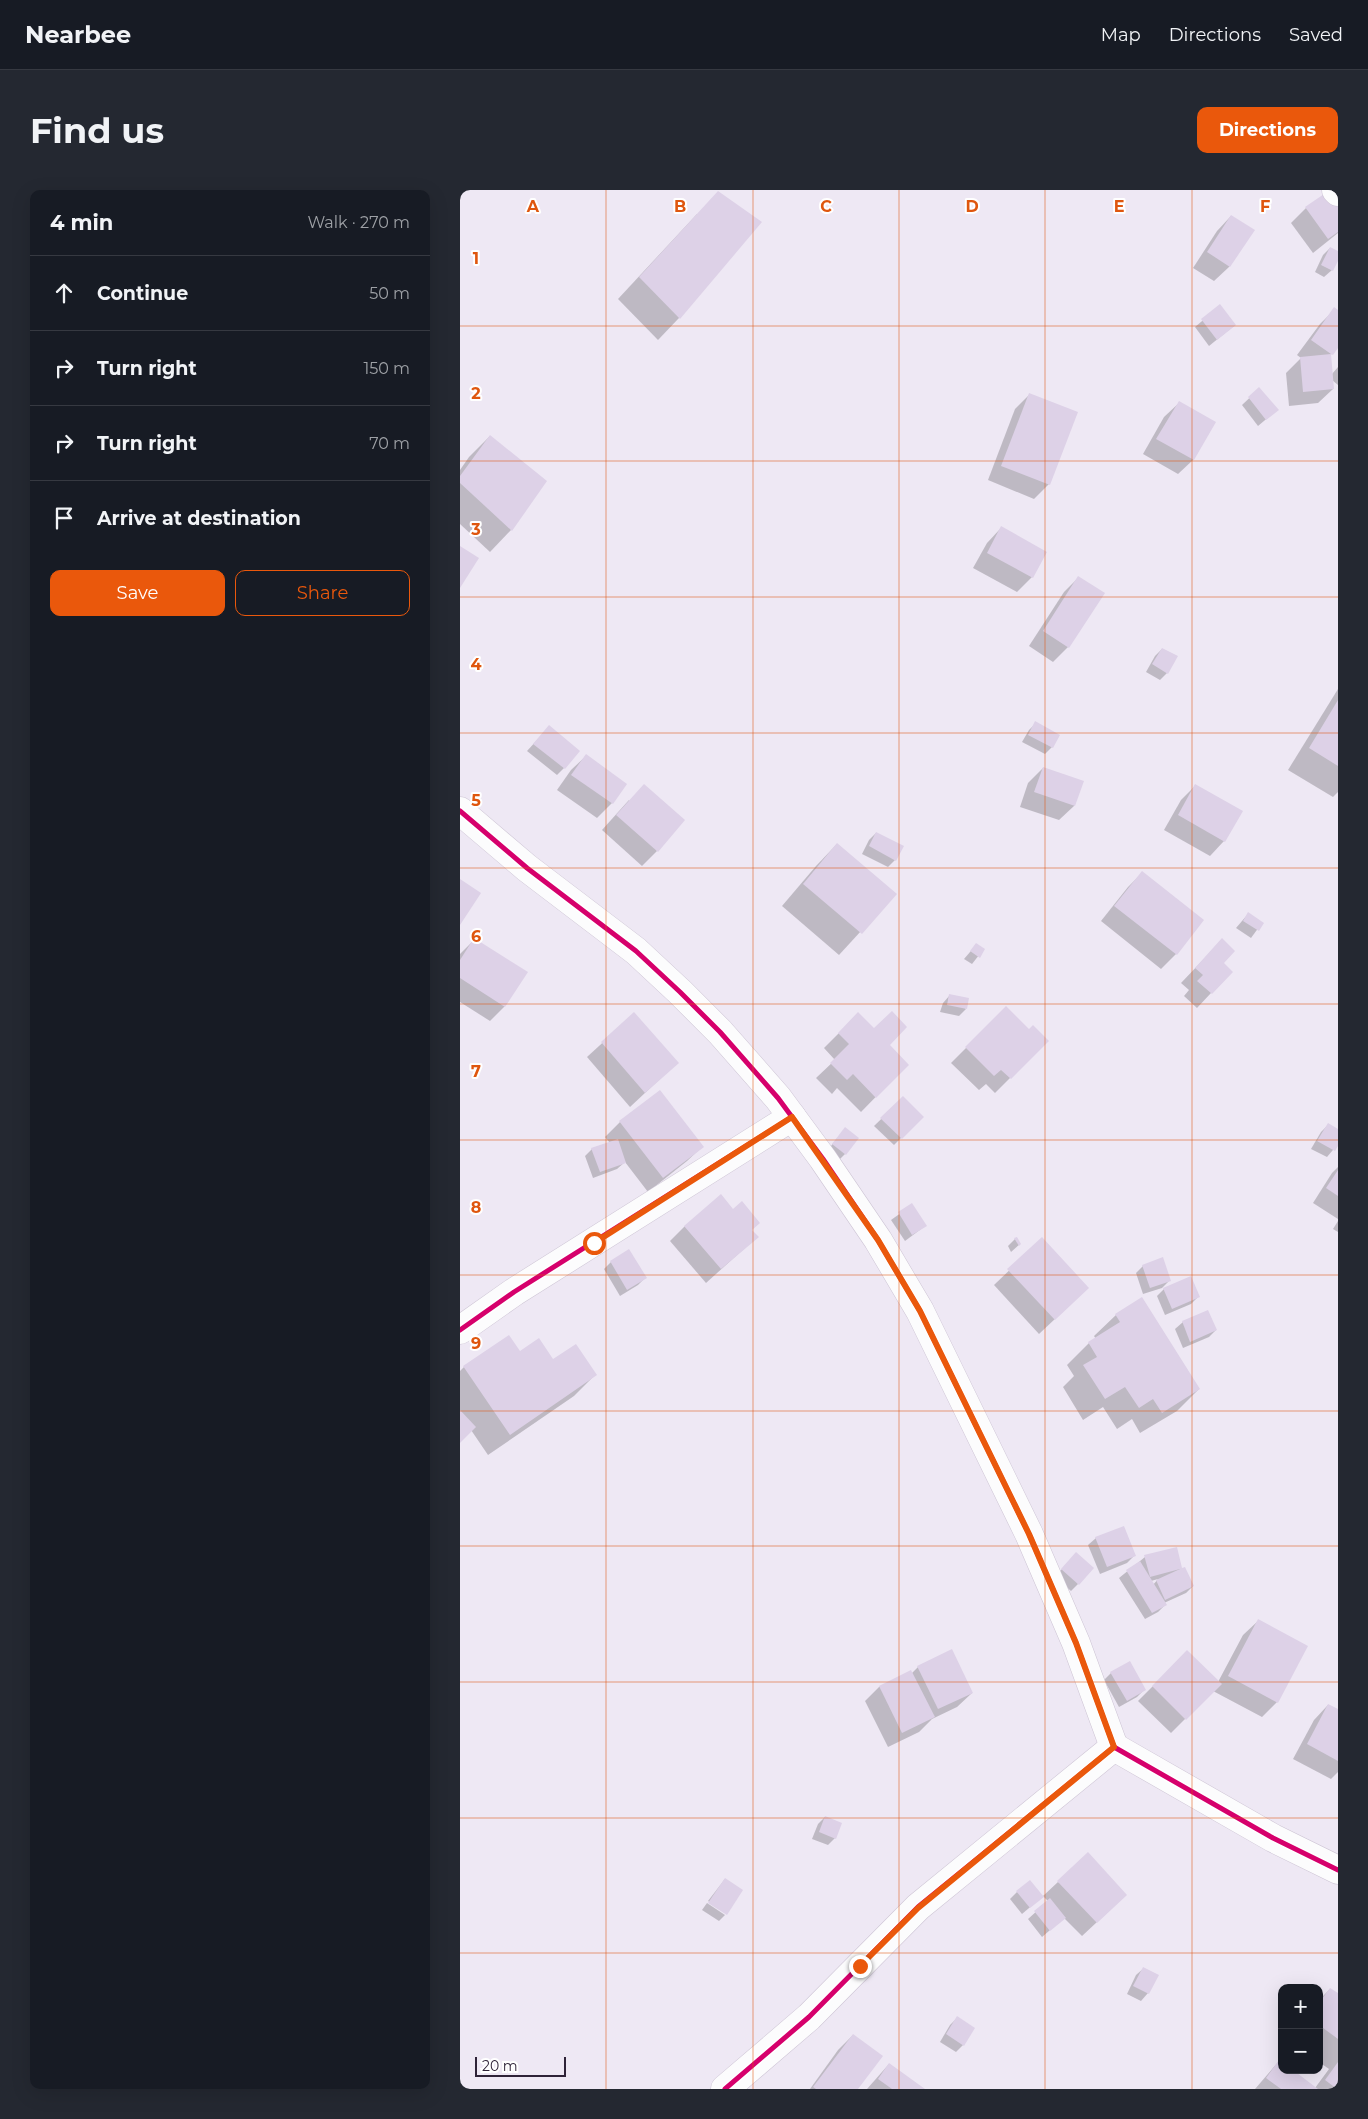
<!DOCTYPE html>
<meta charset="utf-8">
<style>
body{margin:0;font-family:Montserrat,sans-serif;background:#242831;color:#f1f3f6}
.controls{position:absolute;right:15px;bottom:15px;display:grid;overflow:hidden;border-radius:10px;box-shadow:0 5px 20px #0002}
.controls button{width:45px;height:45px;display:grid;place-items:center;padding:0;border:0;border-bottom:1px solid #363941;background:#171b24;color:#f1f3f6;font:25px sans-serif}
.scale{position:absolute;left:15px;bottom:12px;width:91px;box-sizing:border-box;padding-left:5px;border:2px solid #2e2237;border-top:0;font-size:14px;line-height:18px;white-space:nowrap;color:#2e2237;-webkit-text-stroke:4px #fff;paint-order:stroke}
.stop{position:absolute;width:15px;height:15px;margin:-11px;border:4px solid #ea580c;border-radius:50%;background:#fff}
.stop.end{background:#ea580c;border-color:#fff;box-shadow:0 1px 5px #0008}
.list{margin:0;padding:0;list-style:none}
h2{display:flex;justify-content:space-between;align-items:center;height:65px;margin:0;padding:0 20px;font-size:21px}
h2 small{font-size:16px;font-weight:400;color:#9ea1a6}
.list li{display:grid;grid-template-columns:32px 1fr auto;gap:15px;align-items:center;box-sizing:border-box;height:75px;padding:0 20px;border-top:1px solid #363941}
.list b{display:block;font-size:19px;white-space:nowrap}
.list em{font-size:16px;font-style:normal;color:#9ea1a6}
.actions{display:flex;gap:10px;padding:15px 20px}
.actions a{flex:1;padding:11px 0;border:1px solid #ea580c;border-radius:10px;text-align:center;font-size:18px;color:#ea580c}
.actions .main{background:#ea580c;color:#fff}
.icon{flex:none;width:28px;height:28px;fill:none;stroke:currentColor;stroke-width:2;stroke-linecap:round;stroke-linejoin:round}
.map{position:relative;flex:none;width:878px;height:1899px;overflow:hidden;border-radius:10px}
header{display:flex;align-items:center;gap:30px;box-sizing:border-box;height:70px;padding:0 25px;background:#171b24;border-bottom:1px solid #363941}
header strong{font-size:24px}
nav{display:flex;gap:28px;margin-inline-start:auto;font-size:18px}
.intro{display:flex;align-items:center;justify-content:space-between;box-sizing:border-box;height:120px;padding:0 30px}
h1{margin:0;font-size:35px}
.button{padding:12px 22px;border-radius:10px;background:#ea580c;color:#fff;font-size:18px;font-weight:700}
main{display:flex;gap:30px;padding:0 30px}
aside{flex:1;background:#171b24;border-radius:10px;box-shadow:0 5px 20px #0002}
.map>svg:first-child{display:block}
.shadow{fill:#0003;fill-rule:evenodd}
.building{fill:#ddd1e7}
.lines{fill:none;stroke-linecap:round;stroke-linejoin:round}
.street-casing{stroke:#cdc4d4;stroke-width:29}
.street{stroke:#fcfcfd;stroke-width:28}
.cycleway-casing{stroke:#fff;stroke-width:8}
.cycleway{stroke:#d6006c;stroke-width:5}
.route{stroke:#ea580c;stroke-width:6}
.grid{fill:none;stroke:#df560e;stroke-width:1;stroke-opacity:0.55}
.grid-label{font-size:16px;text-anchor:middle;font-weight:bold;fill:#df560e;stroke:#fff;stroke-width:4;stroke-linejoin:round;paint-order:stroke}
</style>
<header>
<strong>Nearbee</strong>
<nav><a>Map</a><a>Directions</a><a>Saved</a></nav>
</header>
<div class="intro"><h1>Find us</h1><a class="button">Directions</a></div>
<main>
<aside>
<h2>4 min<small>Walk · 270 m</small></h2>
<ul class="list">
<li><svg class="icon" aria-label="ahead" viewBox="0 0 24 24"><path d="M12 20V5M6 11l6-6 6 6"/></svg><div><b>Continue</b></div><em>50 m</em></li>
<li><svg class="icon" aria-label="right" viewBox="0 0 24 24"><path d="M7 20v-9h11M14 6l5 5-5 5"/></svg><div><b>Turn right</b></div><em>150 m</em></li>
<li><svg class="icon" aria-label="right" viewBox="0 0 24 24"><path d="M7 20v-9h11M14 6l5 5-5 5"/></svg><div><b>Turn right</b></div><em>70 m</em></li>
<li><svg class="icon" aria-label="arrive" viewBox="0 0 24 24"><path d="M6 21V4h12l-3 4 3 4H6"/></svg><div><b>Arrive at destination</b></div></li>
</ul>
<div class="actions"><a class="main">Save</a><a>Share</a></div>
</aside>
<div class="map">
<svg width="878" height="1899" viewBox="0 0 878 1899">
<rect width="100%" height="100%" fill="#eee8f4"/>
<g class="shadow">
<path d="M867 3 878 19V43L853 63 831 33 846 18Z"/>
<path d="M237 24 300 32 219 128 198 150 158 109Z"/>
<path d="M771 26 793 40 769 77 754 91 733 78 757 41Z"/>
<path d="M870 58 878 62V68L872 80 864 87 855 82 863 65Z"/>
<path d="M760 116 775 135 749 156 735 137Z"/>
<path d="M875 119 878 121V156L870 166 872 184 878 177V195L872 190 873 199 858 213 829 216 826 183 841 168 837 165 860 134Z"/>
<path d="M799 199 817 220 798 236 782 215Z"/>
<path d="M570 204 589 294 574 309 528 290 555 219Z"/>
<path d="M719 213 754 233 733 270 718 284 683 264 704 227Z"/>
<path d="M30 246 51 340 30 362 0 334V280L9 267Z"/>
<path d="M541 338 572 387 557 402 513 378 527 353Z"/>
<path d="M619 387 608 457 593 472 569 456 604 402Z"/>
<path d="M702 459 707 483 700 490 686 482 695 466Z"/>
<path d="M878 499V602L873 607 828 580Z"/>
<path d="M576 533 592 557 585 564 562 552 569 540Z"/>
<path d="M89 537 104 578 97 585 67 561Z"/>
<path d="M126 566 165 594 152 613 137 628 97 600 111 580Z"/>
<path d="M583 578 622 592 614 616 599 630 560 617 568 593Z"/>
<path d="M736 595 764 651 750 666 704 640 721 610Z"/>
<path d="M169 610 197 661 182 676 142 640Z"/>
<path d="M416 643 435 670 428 677 402 664 409 650Z"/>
<path d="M377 654 435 704 379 765 322 716 356 676Z"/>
<path d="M682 683 742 730 716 764 701 779 641 731 668 697Z"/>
<path d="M788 724 802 733 791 748 776 738Z"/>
<path d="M15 749 45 816 30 831 0 812V764Z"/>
<path d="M762 750 751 803 737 818 724 806 729 800 721 793Z"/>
<path d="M516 755 523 760 512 774 504 769Z"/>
<path d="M490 805 506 819 499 826 480 822 483 813Z"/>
<path d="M546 818 569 840 587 851 535 903 526 894 519 900 491 873Z"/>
<path d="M174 824 217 873 170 917 127 867Z"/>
<path d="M398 824 447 875 401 922 377 898 372 904 356 888 375 870 364 858Z"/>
<path d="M443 908 462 927 434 955 414 936Z"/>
<path d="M160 932 242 957 227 971 188 1002 165 972 157 979 133 988 125 966 132 959 150 953 145 947Z"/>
<path d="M868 935 878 940V954L867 967 851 959 861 942Z"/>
<path d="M385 939V964L378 971 366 962Z"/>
<path d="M878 977V1029L853 1013 872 983Z"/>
<path d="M452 1015 465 1036 445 1051 431 1030Z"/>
<path d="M878 1031V1042L873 1039Z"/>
<path d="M225 1036 291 1040 297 1047 246 1093 210 1051Z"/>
<path d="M555 1049 560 1054 551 1062 548 1056Z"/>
<path d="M582 1049 613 1112 579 1144 534 1095Z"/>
<path d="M151 1072 185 1088 178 1095 160 1106 144 1079Z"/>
<path d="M683 1076 709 1091 702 1098 683 1104 676 1083Z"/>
<path d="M704 1099 738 1107 731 1114 705 1125 697 1106Z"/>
<path d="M656 1125 739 1199 717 1221 680 1243 672 1229 657 1239 643 1217 623 1230 603 1197 614 1186 607 1175 629 1153 636 1149 634 1146Z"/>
<path d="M723 1132 756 1140 749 1147 723 1158 715 1139Z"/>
<path d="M60 1162 135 1185 114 1206 28 1265 11 1240 0 1252V1181L4 1177Z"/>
<path d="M636 1348 674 1366 667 1373 640 1384 628 1355Z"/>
<path d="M716 1359 721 1380 733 1396 726 1403 704 1413 705 1415 698 1422 685 1429 659 1388 685 1367ZM698 1389 693 1395 691 1391Z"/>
<path d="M609 1371 618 1394 611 1401 595 1387Z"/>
<path d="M798 1431 817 1512 802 1527 753 1501 711 1543 678 1511 727 1462 758 1492 783 1445Z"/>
<path d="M458 1477 512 1503 497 1517 472 1529 459 1542 428 1557 405 1511 419 1497 452 1483Z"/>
<path d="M651 1483 684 1500 677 1507 659 1517 644 1490Z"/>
<path d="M868 1515 878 1521V1582L871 1589 833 1569 854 1530Z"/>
<path d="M365 1627 375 1648 368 1655 352 1649 358 1634Z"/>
<path d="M265 1689 266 1723 248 1711Z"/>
<path d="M598 1692 651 1719 622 1746 604 1728 582 1747 568 1729 588 1711 583 1706Z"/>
<path d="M557 1702 582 1707 562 1724 550 1709Z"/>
<path d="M247 1713 265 1725 259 1731 242 1720Z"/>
<path d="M684 1778 688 1803 681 1811 667 1804 676 1785Z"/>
<path d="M870 1799 878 1805V1899H795L819 1871 822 1880 855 1898 869 1879 859 1872V1810Z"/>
<path d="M497 1828 503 1855 496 1862 480 1852 490 1835Z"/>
<path d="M393 1845 397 1899H350L378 1860Z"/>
<path d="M429 1874 463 1899H407Z"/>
</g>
<g class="building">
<path d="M258 1 302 32 220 129 179 87Z"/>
<path d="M867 2 878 17V42L868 49 845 17Z"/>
<path d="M771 25 795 40 770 77 747 62Z"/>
<path d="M870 57 878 61V71L873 81 861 75Z"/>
<path d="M760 114 776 135 757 150 741 129Z"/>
<path d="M874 117 878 120V158L873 165 871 164 874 199 843 202 840 167 871 164 851 150Z"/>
<path d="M799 197 819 220 806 230 788 207Z"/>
<path d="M569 203 618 222 590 295 541 276Z"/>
<path d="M719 211 756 232 734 270 696 249Z"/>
<path d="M30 245 87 291 52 341 0 293V286Z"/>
<path d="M541 336 587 362 573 388 527 363Z"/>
<path d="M0 356 19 368 0 398Z"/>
<path d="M618 386 645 403 609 458 583 441Z"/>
<path d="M702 458 718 466 708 484 692 474Z"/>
<path d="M878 510V576L849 558Z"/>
<path d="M575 531 600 545 593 558 568 545Z"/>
<path d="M89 535 120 561 105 579 73 554Z"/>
<path d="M126 564 167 594 153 614 111 585Z"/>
<path d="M583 577 624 591 615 616 574 602Z"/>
<path d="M184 594 225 630 198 662 156 625Z"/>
<path d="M735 594 783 621 765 652 718 625Z"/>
<path d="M416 642 444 656 436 671 409 656Z"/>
<path d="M377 653 437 704 402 744 343 694Z"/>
<path d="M682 681 744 730 717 765 654 716Z"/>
<path d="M0 689 21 703 0 735Z"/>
<path d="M788 722 804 733 799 741 783 731Z"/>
<path d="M14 748 68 782 45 817 0 788V770Z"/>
<path d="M762 748 775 761 764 773 773 782 752 804 737 791 743 785 735 778Z"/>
<path d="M516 753 525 759 520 768 510 761Z"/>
<path d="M489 804 509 808 507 819 487 815Z"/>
<path d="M546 816 569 839 573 835 589 851 551 889 541 880 534 886 505 857Z"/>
<path d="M432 821 447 837 430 855 449 875 416 908 393 884 387 890 370 873 389 854 378 843 398 822 414 838Z"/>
<path d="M174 822 219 873 185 903 141 852Z"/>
<path d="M200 900 244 957 203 988 159 931Z"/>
<path d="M443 906 464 927 442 949 420 928Z"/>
<path d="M868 933 878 939V956L875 961 857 951Z"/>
<path d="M385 937 399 948 386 965 372 954Z"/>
<path d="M158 949 166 973 140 982 131 958Z"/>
<path d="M878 980V1006L866 998Z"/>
<path d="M261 1004 273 1019 282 1011 300 1033 292 1040 299 1047 261 1079 224 1036Z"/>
<path d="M452 1013 467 1036 452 1045 438 1022Z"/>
<path d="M557 1047 561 1054 559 1056 554 1048Z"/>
<path d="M582 1047 629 1098 595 1130 547 1079Z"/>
<path d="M169 1059 187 1088 167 1100 150 1071Z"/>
<path d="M703 1067 711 1091 690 1098 682 1075Z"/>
<path d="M731 1086 740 1107 712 1119 703 1098Z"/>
<path d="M682 1107 740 1199 702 1223 693 1209 679 1218 665 1197 645 1209 623 1175 637 1167 628 1152 660 1132 655 1124Z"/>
<path d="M748 1120 757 1140 730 1152 722 1131Z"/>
<path d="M49 1145 60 1161 79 1148 93 1169 116 1154 137 1185 50 1245 3 1176Z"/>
<path d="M0 1220 16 1237 0 1253Z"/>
<path d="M664 1336 676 1366 647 1377 635 1347Z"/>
<path d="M717 1357 722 1378 725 1377 734 1396 705 1410 696 1390 720 1379 690 1387 684 1365Z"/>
<path d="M616 1362 634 1378 619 1395 601 1379Z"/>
<path d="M680 1371 707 1415 692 1423 666 1380Z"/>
<path d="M798 1429 848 1456 818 1513 768 1486Z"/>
<path d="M492 1459 513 1503 478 1519 457 1476Z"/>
<path d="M727 1460 762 1494 726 1530 692 1496Z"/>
<path d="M670 1471 686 1500 667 1511 650 1482Z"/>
<path d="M451 1480 475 1527 442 1543 419 1496Z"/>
<path d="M868 1514 878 1519V1571L847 1554Z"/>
<path d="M365 1626 382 1633 376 1649 359 1642Z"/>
<path d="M628 1662 667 1705 637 1733 597 1691Z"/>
<path d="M265 1688 283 1700 267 1725 248 1713Z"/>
<path d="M570 1690 584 1707 570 1718 556 1701Z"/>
<path d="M590 1708 606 1728 590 1741 574 1721Z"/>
<path d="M683 1777 699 1785 689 1804 673 1796Z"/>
<path d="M870 1798 878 1803V1849L859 1835V1813Z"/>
<path d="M497 1826 515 1838 504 1856 486 1844Z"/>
<path d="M393 1844 423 1866 398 1899H356L353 1897Z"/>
<path d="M819 1870 822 1872V1880H833L858 1899H821L806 1888Z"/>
<path d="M878 1872V1899H877L865 1890Z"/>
<path d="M429 1873 465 1899H432L418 1889Z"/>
</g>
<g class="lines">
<defs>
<g id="street">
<path d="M876 0 878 2"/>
<path d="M0 621 67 678 176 761 220 802 260 842 318 908 363 969 418 1050 460 1121 569 1344 616 1453 654 1557"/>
<path d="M0 1140 54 1102 332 927"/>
<path d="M265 1899 349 1827 458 1717 654 1557 813 1648 878 1680"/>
</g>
</defs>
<use href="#street" class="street-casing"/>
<use href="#street" class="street"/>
<defs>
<g id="cycleway">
<path d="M0 621 67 678 176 761 220 802 260 842 318 908 363 969 418 1050 460 1121 569 1344 616 1453 654 1557"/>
<path d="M0 1140 54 1102 332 927"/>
<path d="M265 1899 349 1827 458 1717 654 1557 813 1648 878 1680"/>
</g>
</defs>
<use href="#cycleway" class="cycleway-casing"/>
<use href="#cycleway" class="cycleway"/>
</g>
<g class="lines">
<path class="route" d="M134 1053 332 927 418 1050 460 1121 569 1344 616 1453 654 1557 458 1718 400 1776"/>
</g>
<path class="grid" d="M146 0V1899M293 0V1899M439 0V1899M585 0V1899M732 0V1899M0 136H878M0 271H878M0 407H878M0 543H878M0 678H878M0 814H878M0 950H878M0 1085H878M0 1221H878M0 1356H878M0 1492H878M0 1628H878M0 1763H878"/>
<g class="grid-label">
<text x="73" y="22">A</text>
<text x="220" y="22">B</text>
<text x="366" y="22">C</text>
<text x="512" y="22">D</text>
<text x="659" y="22">E</text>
<text x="805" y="22">F</text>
<text x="16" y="74">1</text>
<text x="16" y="209">2</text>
<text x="16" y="345">3</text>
<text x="16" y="480">4</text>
<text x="16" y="616">5</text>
<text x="16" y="752">6</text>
<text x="16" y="887">7</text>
<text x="16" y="1023">8</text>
<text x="16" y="1159">9</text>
</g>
</svg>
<div class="controls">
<button>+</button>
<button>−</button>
</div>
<div class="scale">20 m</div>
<div class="stop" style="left:134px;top:1053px"></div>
<div class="stop end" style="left:400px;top:1776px"></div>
</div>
</main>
